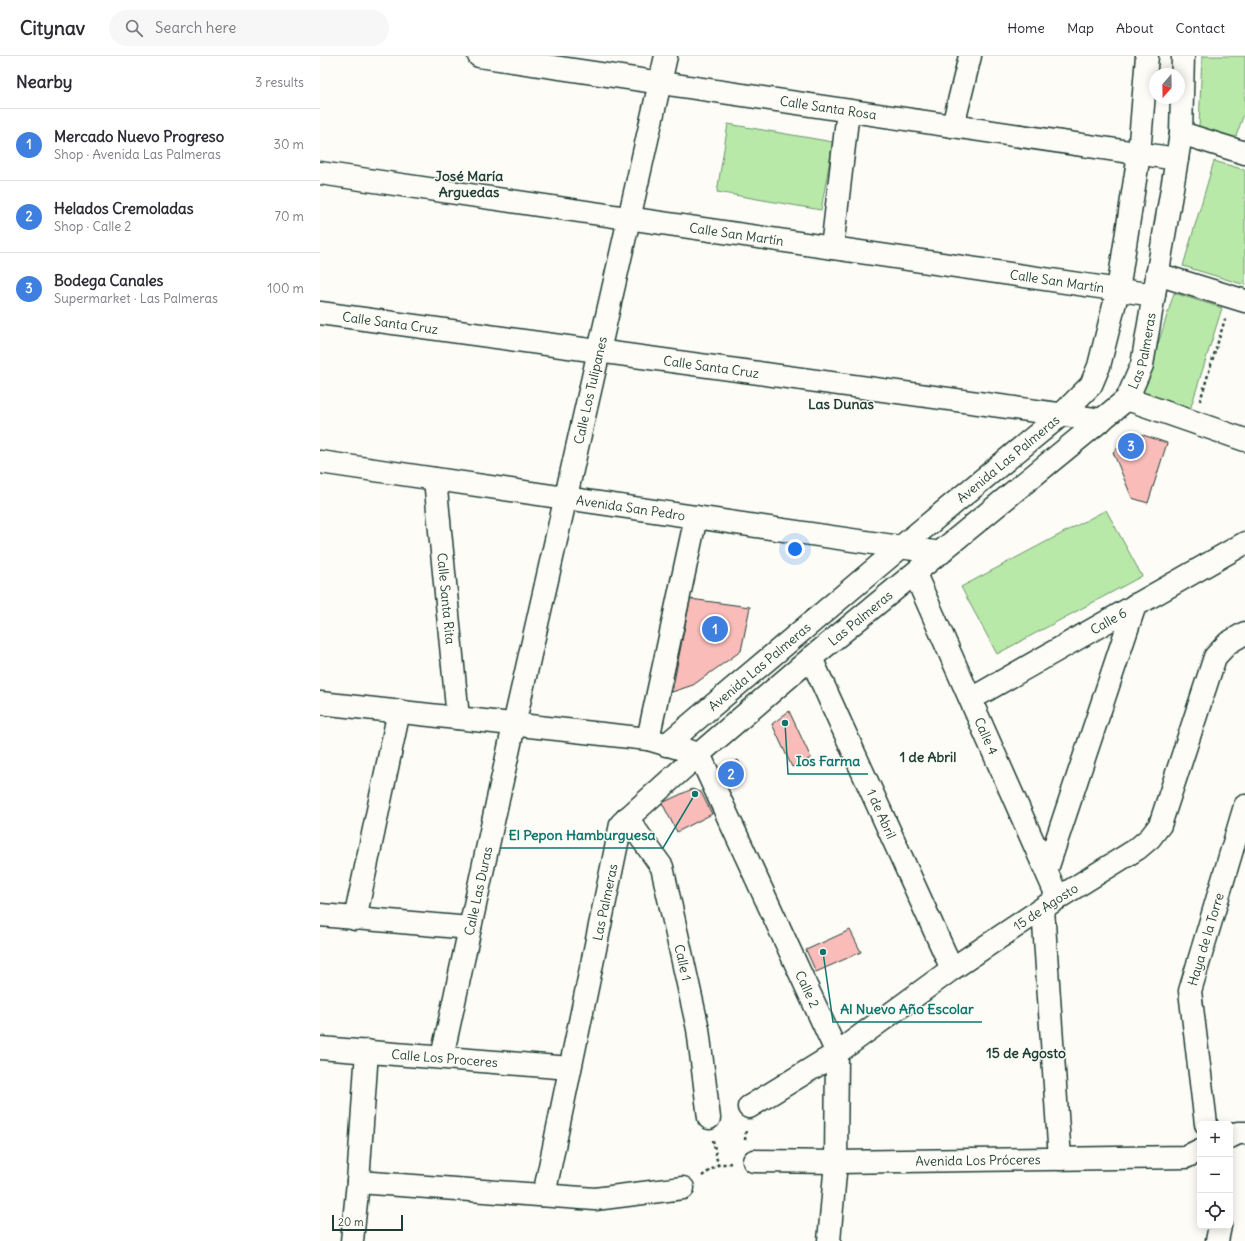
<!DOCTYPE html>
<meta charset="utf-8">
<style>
body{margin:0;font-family:Delius,sans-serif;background:#f7f7f7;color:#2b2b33}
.controls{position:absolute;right:12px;bottom:12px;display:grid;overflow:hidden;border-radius:6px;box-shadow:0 2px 10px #0003}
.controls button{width:36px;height:36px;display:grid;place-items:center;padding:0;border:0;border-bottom:1px solid #e1e1e2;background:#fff;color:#2b2b33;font:20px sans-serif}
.compass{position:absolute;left:829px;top:12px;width:36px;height:36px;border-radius:50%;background:#fff;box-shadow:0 2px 10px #0003;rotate:200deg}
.scale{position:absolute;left:12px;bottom:10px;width:71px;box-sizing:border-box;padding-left:4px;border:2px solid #1f3d34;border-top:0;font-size:11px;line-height:14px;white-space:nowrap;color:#1f3d34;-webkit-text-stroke:3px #fdfcf7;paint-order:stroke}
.you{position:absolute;left:475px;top:493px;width:14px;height:14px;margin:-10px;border:3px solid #fff;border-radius:50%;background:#1a73e8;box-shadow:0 0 0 6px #1a73e833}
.badge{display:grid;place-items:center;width:26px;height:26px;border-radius:50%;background:#1a73e8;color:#fff;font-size:13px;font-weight:700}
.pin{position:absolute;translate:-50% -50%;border:2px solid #fff;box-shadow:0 1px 4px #0006}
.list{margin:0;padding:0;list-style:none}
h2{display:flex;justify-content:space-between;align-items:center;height:52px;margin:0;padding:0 16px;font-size:17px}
h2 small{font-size:13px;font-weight:400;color:#7c7c81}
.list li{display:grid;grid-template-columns:26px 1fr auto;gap:12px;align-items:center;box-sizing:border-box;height:72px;padding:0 16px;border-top:1px solid #e1e1e2}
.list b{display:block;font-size:15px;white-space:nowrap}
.list p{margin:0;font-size:13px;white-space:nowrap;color:#7c7c81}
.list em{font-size:13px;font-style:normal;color:#7c7c81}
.icon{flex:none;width:22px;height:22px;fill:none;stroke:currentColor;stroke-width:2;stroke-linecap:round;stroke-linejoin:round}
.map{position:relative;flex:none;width:925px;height:1185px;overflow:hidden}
header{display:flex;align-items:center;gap:24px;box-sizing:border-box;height:56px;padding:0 20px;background:#fff;border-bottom:1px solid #e1e1e2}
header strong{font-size:19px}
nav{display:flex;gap:22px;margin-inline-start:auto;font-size:14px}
.search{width:280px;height:36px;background:#f7f7f7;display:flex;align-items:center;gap:10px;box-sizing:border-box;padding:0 14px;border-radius:22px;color:#7c7c81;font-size:15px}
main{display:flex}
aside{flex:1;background:#fff}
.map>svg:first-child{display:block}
.green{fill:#b9e9a8;stroke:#6c936e}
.building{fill:#f9bcb9;stroke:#1f3d34}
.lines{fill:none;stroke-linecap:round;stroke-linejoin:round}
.street-casing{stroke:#1f3d34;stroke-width:25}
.secondary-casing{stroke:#1f3d34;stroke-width:25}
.path{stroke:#1f3d34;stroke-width:2.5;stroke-dasharray:3 3;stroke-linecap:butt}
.street{stroke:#fdfcf7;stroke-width:22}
.secondary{stroke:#fdfcf7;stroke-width:22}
.labels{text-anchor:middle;stroke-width:3;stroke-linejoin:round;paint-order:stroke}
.street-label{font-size:13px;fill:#1f3d34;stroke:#fdfcf7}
.neighbourhood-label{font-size:14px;font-weight:bold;fill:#1f3d34;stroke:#fdfcf7}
.leader{fill:none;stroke:#0f766e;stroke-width:1.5}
.callout-dot{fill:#0f766e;stroke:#fdfcf7;stroke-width:1.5}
.callout-label{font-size:14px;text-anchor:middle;font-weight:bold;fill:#0f766e;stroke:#fdfcf7;stroke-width:3;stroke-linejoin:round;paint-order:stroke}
</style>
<header>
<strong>Citynav</strong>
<div class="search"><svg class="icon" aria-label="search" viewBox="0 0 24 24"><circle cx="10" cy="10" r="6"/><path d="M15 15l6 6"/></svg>Search here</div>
<nav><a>Home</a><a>Map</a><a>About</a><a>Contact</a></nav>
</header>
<main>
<aside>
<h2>Nearby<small>3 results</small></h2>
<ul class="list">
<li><span class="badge" style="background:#3f7fe0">1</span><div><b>Mercado Nuevo Progreso</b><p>Shop · Avenida Las Palmeras</p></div><em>30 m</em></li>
<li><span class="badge" style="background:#3f7fe0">2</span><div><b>Helados Cremoladas</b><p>Shop · Calle 2</p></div><em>70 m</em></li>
<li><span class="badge" style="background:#3f7fe0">3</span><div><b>Bodega Canales</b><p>Supermarket · Las Palmeras</p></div><em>100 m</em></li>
</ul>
</aside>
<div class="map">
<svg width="925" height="1185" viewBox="0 0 925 1185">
<rect width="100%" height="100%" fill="#fdfcf7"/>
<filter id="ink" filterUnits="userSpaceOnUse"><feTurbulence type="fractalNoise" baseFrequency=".025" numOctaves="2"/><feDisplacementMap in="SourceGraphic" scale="8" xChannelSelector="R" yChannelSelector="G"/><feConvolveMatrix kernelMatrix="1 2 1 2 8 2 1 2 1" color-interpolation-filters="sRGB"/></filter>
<g filter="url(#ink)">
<g class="green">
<path d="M882 0H925V55L915 83 879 71Z"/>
<path d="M408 68 513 86 501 154 397 136Z"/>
<path d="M894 105 925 114V229L863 210Z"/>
<path d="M854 237 902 252 869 357 821 342Z"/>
<path d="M786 454 822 520 677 598 641 531Z"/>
</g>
<g class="building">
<path d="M817 377 847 387 828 447 812 442 793 396Z"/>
<path d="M370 543 430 551 421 595 373 629 352 636Z"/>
<path d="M469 655 491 702 472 711 452 668Z"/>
<path d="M418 704 425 715 406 726 403 721 404 712Z"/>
<path d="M372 733 381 736 392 758 357 776 342 747Z"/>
<path d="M530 874 541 896 496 916 486 894Z"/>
</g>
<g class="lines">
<defs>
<g id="street">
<path id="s1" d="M159 0 857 103"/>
<path d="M633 70 650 0"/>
<path d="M861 77 925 97"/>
<path id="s2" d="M0 117 834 239"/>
<path d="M512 192 528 55"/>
<path d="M837 218 925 245"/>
<path id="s3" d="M0 257 782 364"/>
<path d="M807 343 925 384"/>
<path id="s4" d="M0 406 621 497"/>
<path id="s5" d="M115 423 138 662"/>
<path id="s6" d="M595 518 738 842"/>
<path id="s7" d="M491 602 632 913"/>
<path id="s8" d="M651 643 925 487"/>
<path d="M0 647 328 683 379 698"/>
<path d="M328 683 376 461"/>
<path id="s9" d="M379 698 517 997 516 1106 509 1185"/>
<path id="s10" d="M307 762 342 811 378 973 389 1062"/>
<path d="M727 813 815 549"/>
<path d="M723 853 740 1103"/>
<path d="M0 859 150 872"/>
<path d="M35 863 79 655"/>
<path id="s11" d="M0 992 250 1012"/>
<path id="s12" d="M122 1001 194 669 346 0"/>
<path id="s13" d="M429 1051 517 997 632 913 738 842 817 793 830 782 840 769 895 601 908 587 925 577"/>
<path id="s14" d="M886 1068 870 935 925 750"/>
<path d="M910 1081 918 1077H925"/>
<path id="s15" d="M434 1105 516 1106 866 1101 880 1094"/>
<path d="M38 1126 275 1143 363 1132"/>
<path id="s16" d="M224 1139 301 768 379 698"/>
<path d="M32 1185 38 1126 47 995"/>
<path d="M897 1185 900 1170"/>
</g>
<g id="secondary">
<path id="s17" d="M346 689 581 491 742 358 771 329 779 310 798 234 819 98 827 0"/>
<path id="s18" d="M379 698 491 602 807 343 822 309 857 103 861 77 863 0"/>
</g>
</defs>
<use href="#street" class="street-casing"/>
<use href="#secondary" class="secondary-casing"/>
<g class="path">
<path d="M880 345 905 263"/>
<path d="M393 1084 398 1109"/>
<path d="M425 1084 426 1074"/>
<path d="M382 1120 398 1109 411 1107"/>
</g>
<use href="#street" class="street"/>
<use href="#secondary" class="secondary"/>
</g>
</g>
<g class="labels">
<g class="street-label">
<text dy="5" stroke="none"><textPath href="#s1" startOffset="353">Calle Santa Rosa</textPath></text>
<text dy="5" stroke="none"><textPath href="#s2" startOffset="421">Calle San Martín</textPath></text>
<text dy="5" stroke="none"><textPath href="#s2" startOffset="745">Calle San Martín</textPath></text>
<text dy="5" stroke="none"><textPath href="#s3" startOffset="71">Calle Santa Cruz</textPath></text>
<text dy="5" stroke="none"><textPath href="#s18" startOffset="607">Las Palmeras</textPath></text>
<text dy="5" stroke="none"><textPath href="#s3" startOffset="395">Calle Santa Cruz</textPath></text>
<text dy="5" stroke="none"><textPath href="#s12" startOffset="683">Calle Los Tulipanes</textPath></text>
<text dy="5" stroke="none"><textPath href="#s17" startOffset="446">Avenida Las Palmeras</textPath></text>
<text dy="5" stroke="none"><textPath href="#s4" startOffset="314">Avenida San Pedro</textPath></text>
<text dy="5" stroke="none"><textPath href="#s5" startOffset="120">Calle Santa Rita</textPath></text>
<text dy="5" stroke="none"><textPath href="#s18" startOffset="211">Las Palmeras</textPath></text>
<text dy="5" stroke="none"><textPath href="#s8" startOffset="158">Calle 6</textPath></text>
<text dy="5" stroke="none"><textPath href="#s17" startOffset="122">Avenida Las Palmeras</textPath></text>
<text dy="5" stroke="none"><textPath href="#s6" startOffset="177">Calle 4</textPath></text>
<text dy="5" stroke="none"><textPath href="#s7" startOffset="171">1 de Abril</textPath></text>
<text dy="5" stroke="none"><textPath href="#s12" startOffset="170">Calle Las Duras</textPath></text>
<text dy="5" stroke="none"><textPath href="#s16" startOffset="299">Las Palmeras</textPath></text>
<text dy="5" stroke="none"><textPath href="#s13" startOffset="358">15 de Agosto</textPath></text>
<text dy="5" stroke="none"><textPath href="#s14" startOffset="188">Haya de la Torre</textPath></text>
<text dy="5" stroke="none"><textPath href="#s10" startOffset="158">Calle 1</textPath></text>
<text dy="5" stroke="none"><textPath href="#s9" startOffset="259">Calle 2</textPath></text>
<text dy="5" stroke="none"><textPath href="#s11" startOffset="125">Calle Los Proceres</textPath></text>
<text dy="5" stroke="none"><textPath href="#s15" startOffset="224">Avenida Los Próceres</textPath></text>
</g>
<g class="neighbourhood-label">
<text x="149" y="125">José María<tspan x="149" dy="16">Arguedas</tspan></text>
<text x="521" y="353">Las Dunas</text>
<text x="608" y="706">1 de Abril</text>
<text x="706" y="1002">15 de Agosto</text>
</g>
</g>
<path class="leader" d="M465 667L468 718H548M375 738L343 792H180M503 896L513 966H662"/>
<g class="callout-dot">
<circle cx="465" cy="667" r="4"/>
<circle cx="375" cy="738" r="4"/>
<circle cx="503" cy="896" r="4"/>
</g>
<g class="callout-label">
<text x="508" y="710">Ios Farma</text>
<text x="262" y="784">El Pepon Hamburguesa</text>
<text x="587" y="958">Al Nuevo Año Escolar</text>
</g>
</svg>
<div class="controls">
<button>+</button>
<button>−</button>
<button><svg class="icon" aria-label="locate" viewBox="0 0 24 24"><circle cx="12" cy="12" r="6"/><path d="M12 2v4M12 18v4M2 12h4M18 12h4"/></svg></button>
</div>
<svg class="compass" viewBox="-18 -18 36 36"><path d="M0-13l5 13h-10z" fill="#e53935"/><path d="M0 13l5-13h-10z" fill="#7c7c81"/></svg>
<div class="scale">20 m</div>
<div class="you"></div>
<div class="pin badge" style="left:395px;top:573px;background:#3f7fe0">1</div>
<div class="pin badge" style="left:411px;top:718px;background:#3f7fe0">2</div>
<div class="pin badge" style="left:811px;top:390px;background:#3f7fe0">3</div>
</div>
</main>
